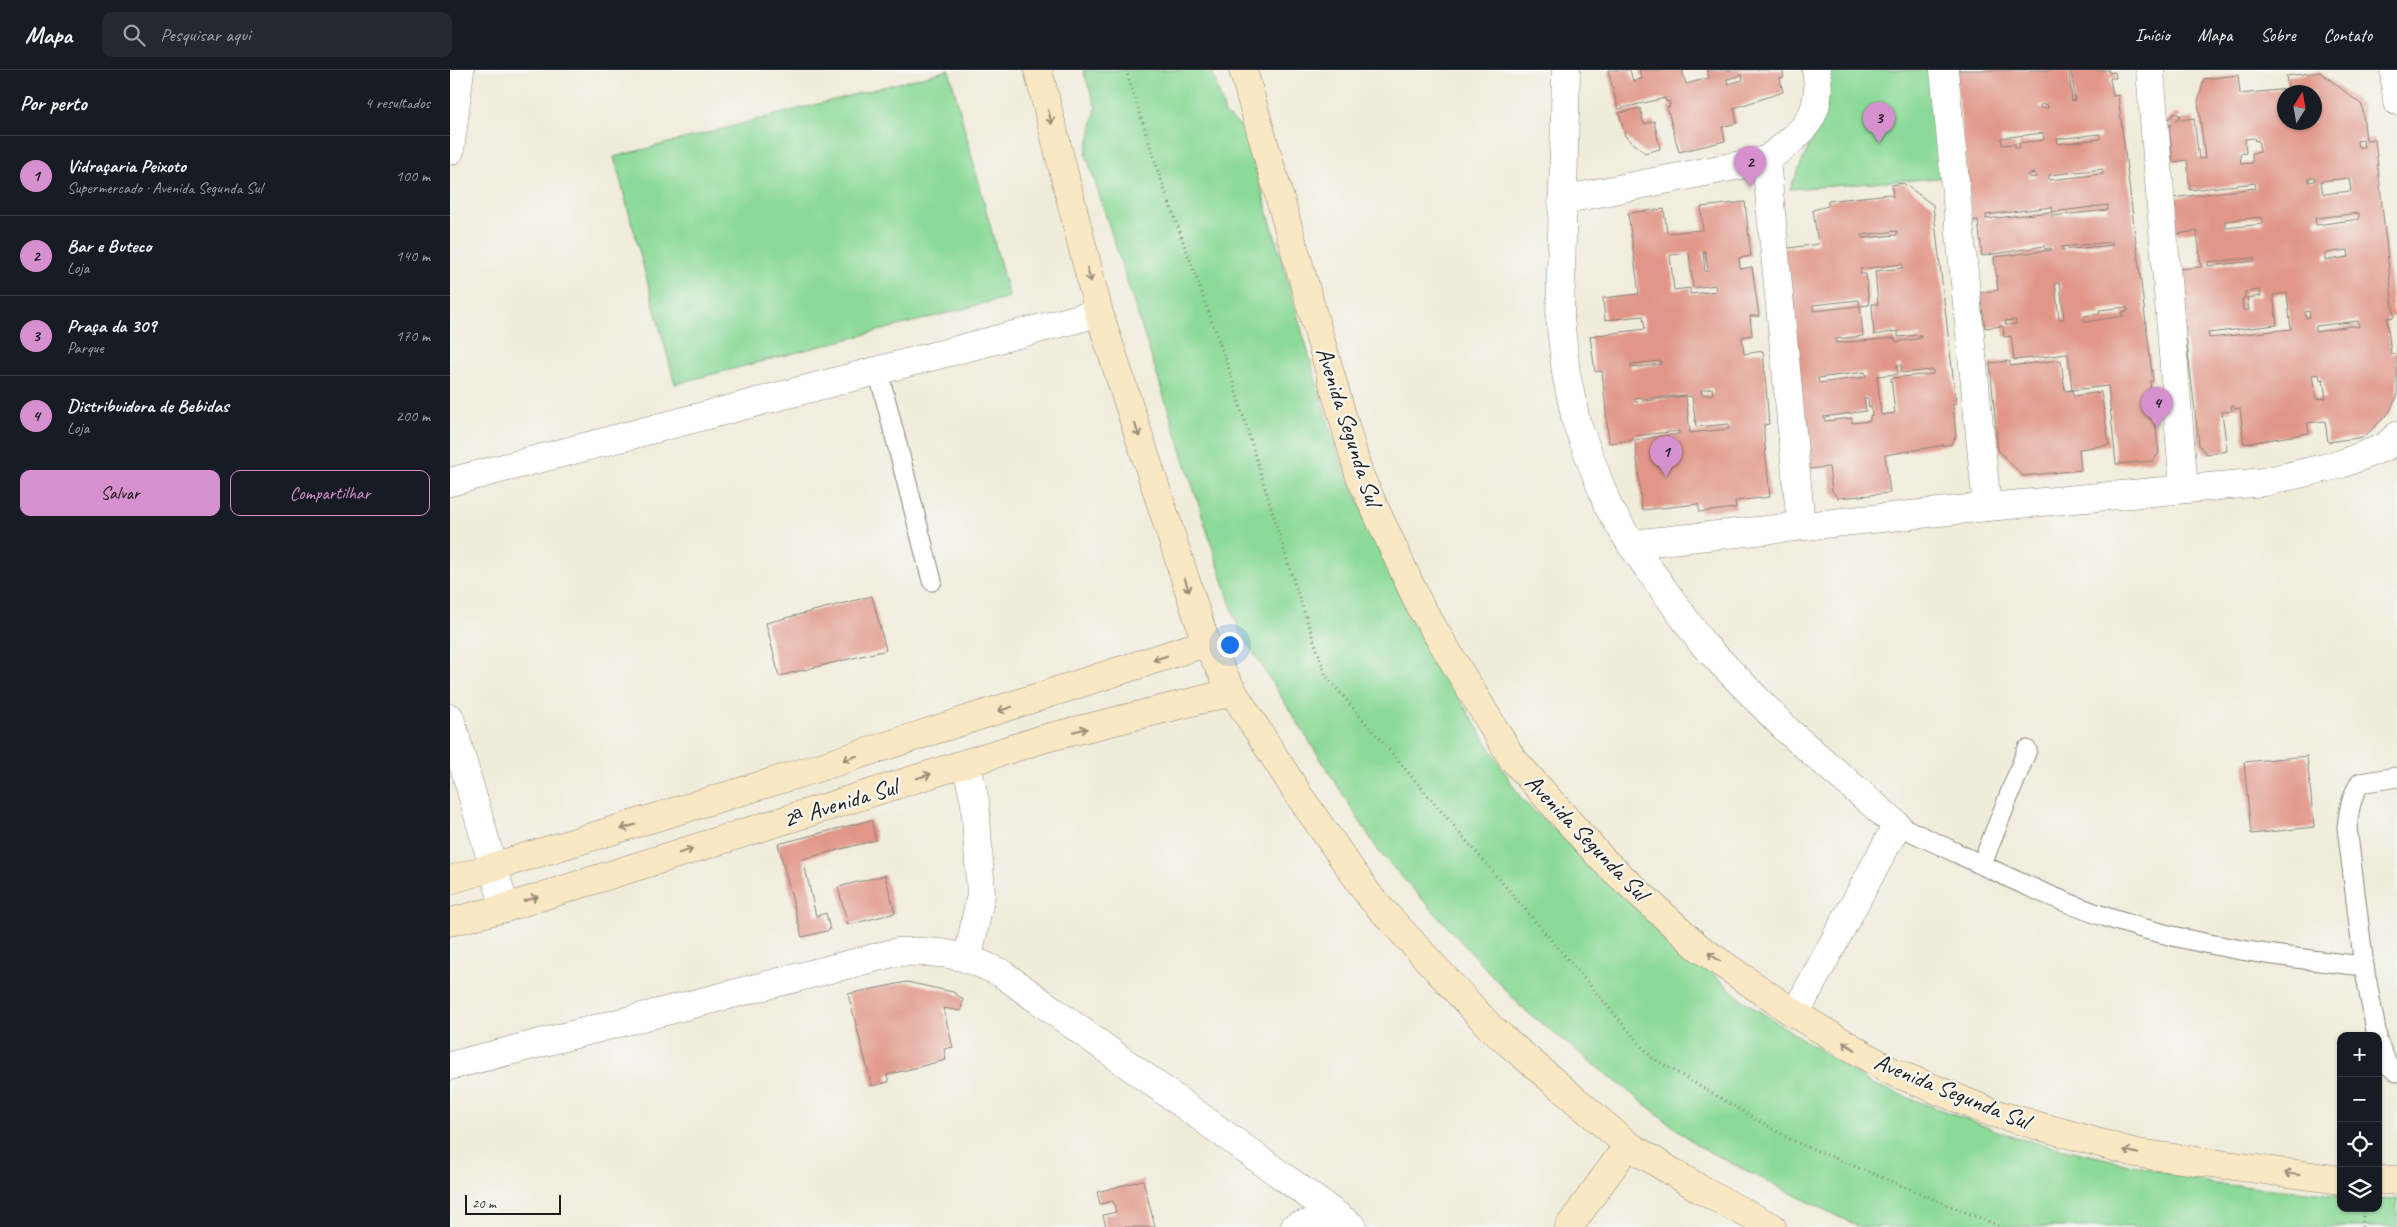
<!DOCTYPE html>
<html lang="pt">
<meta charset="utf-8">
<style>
body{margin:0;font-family:Caveat,sans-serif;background:#242831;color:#f1f3f6}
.controls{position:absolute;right:15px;bottom:15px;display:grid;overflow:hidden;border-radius:10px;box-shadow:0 1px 4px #0004}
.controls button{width:45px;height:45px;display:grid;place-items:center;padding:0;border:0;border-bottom:1px solid #363941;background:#171b24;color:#f1f3f6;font:25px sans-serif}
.compass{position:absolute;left:1827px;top:15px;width:45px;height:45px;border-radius:50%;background:#171b24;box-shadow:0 1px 4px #0004;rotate:11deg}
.scale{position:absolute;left:15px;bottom:12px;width:96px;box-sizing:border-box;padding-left:5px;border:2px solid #1c1c1c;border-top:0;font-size:14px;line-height:18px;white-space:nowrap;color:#1c1c1c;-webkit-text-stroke:4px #f6f6f2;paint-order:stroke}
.you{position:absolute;left:779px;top:574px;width:18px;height:18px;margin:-12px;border:4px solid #fff;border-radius:50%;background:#1a73e8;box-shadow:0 0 0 8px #1a73e833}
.badge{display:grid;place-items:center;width:32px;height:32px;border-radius:50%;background:#d690ce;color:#111;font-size:16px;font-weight:700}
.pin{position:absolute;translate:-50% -41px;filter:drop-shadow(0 1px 2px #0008)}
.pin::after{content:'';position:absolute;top:26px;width:18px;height:15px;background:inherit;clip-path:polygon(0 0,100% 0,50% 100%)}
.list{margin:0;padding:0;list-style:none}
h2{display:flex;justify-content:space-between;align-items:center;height:65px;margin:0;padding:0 20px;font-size:21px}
h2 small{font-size:16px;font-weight:400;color:#9ea1a6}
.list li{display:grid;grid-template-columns:32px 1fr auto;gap:15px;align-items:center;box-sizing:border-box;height:80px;padding:0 20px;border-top:1px solid #363941}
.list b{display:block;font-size:19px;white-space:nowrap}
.list p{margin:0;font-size:16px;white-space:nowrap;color:#9ea1a6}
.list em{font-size:16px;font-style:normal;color:#9ea1a6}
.actions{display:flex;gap:10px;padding:15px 20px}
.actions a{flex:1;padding:11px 0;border:1px solid #d690ce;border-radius:10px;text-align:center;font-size:18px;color:#d690ce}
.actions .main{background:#d690ce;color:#111}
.icon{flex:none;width:28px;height:28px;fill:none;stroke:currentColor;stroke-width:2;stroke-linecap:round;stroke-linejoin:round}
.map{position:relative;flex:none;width:1947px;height:1157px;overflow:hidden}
header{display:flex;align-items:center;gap:30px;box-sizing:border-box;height:70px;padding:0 25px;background:#171b24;border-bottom:1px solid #363941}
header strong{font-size:24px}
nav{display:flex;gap:28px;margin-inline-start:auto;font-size:18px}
.search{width:350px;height:45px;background:#242831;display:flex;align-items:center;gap:12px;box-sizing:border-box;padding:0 18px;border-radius:10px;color:#9ea1a6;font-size:19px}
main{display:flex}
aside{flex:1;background:#171b24}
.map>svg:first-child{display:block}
.green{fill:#8cda98;stroke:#547b5a}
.building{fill:#e19688;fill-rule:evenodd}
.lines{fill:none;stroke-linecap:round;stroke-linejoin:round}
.lane-casing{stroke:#86847b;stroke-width:21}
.street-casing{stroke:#86847b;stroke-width:29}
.secondary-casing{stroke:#86847b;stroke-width:29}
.path{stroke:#86847b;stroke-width:3;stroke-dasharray:1 4;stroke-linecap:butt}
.lane{stroke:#fff;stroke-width:19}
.street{stroke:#fff;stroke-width:28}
.secondary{stroke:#fae7c3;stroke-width:28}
.oneway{stroke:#968c78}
.labels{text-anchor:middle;stroke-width:4.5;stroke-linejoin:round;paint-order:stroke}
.street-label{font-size:24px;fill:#1c1c1c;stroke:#f6f6f2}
</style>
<header>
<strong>Mapa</strong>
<div class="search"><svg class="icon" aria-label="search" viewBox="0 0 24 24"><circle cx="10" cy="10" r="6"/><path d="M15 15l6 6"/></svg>Pesquisar aqui</div>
<nav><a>Início</a><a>Mapa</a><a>Sobre</a><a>Contato</a></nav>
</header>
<main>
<aside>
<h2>Por perto<small>4 resultados</small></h2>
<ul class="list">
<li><span class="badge">1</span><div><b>Vidraçaria Peixoto</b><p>Supermercado · Avenida Segunda Sul</p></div><em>100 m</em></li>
<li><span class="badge">2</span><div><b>Bar e Buteco</b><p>Loja</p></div><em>140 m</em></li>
<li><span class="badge">3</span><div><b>Praça da 309</b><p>Parque</p></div><em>170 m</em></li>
<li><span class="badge">4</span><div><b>Distribuidora de Bebidas</b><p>Loja</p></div><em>200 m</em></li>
</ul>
<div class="actions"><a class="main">Salvar</a><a>Compartilhar</a></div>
</aside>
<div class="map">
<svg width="1947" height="1157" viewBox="0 0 1947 1157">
<rect width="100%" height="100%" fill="#f6f6f2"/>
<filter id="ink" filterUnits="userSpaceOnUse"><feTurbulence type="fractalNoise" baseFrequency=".02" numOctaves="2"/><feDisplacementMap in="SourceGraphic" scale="10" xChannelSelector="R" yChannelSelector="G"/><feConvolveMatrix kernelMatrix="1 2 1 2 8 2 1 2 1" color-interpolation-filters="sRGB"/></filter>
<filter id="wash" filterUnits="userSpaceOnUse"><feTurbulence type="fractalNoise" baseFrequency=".0096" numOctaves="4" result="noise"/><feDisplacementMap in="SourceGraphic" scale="20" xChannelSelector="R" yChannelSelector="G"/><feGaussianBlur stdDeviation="1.12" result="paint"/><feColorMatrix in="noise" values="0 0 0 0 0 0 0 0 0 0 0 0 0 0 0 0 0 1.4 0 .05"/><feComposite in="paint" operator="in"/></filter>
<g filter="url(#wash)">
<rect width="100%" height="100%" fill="#f0ecda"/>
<g class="green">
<path d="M499 0 559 227 225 314 164 87Z"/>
<path d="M633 0H762L775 44 794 59 886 380 962 552 1072 730 1292 930 1422 1014 1566 1068 1765 1114 1891 1125V1138H1928V1128L1947 1129V1157H1409L1251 1078 1072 938 930 783 789 560 636 84 646 38Z"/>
<path d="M1376 0H1491L1503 107 1340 119 1376 38Z"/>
</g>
<g id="blocks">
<g class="building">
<path d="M1158 0H1180L1183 11 1192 9 1189 0H1232L1236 14 1259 8 1257 0H1332L1334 7 1330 8 1333 22 1284 38 1287 53 1272 57 1275 71 1229 82 1217 37 1220 36 1219 31 1216 32 1215 28 1168 39ZM1292 5 1293 10 1278 14 1277 9Z"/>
<path d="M1505 0H1619L1622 31 1625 30 1621 0H1659V3L1665 2 1666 8H1660L1663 26 1668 25 1703 311H1700L1709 383 1703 391 1666 394 1658 316 1622 320 1618 284 1564 290 1561 266 1554 267 1553 256 1535 258 1530 223 1548 220 1544 187 1602 180 1601 178 1595 179 1594 176 1532 186 1528 150 1522 151ZM1597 34 1598 38H1590V35ZM1593 63 1594 70 1569 73 1570 78H1565V74L1552 75 1551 68ZM1650 64V69L1608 74 1607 69ZM1653 99V104L1599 110V105ZM1585 103 1586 107 1579 108V104ZM1658 135V140L1602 146V142L1536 149V145L1602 137 1603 142ZM1662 172V175L1612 180V177ZM1605 213H1610L1614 249H1609ZM1677 237 1678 241 1672 242 1673 246 1635 252 1634 246 1650 244 1649 240ZM1565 250 1566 254 1556 255 1555 251Z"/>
<path d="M1870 2 1912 35 1916 70 1925 69 1944 247 1937 248 1941 284H1947V327L1939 343 1914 367 1878 372 1875 351 1857 353 1859 363 1794 374 1790 338 1784 339V336H1781L1782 341 1772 342 1777 381 1756 384 1749 375 1728 199 1751 197 1747 161 1726 164 1721 128 1806 118 1805 113 1740 120 1737 90 1723 92 1719 56 1721 55 1716 51 1725 43 1731 46 1724 51 1744 48 1749 89 1755 88 1748 31 1754 9 1788 5 1790 24 1838 19 1836 6ZM1834 22H1864V52H1834ZM1804 68 1805 71 1808 70 1810 82 1802 83V93L1791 94 1790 84 1796 83 1795 69ZM1913 70 1914 77H1908L1907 71ZM1865 107V111L1859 112V108ZM1899 108 1901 121 1873 124 1871 111ZM1909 143V149L1866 155 1865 148ZM1812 147 1813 154 1776 158 1775 151ZM1898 180 1899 187 1875 190V183ZM1804 188 1805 191 1758 196V192ZM1810 220 1811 226 1797 228 1799 240H1793L1792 229 1795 228V222ZM1837 223 1841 259 1759 268 1758 263 1827 255 1823 225ZM1859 241 1860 247 1856 248 1855 242ZM1908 251 1909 257 1901 256 1866 262V256ZM1869 304 1870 310 1873 309 1876 328 1866 329 1862 305Z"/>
<path d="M1190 38 1194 54 1204 51 1210 79 1195 83 1175 66 1169 43Z"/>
<path d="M1453 113 1483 135 1506 333 1503 334 1506 367 1501 374 1435 385 1440 423 1388 428 1382 421 1379 397 1358 399 1332 179 1368 174 1363 140 1378 136V131L1439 124 1443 127 1442 115ZM1447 161V165L1412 168V165ZM1452 194 1453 198 1425 201 1428 234H1422L1424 265 1448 261V267L1471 265V268L1446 272 1445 268 1386 273V269L1413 266 1410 236 1419 235 1416 204H1411L1410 199ZM1409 230V236L1363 241V235ZM1447 295H1451V303L1483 300V304L1441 308 1445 343 1431 345 1427 306 1448 304ZM1415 302 1416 307 1369 313 1368 308ZM1414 328H1418L1419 338 1421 337 1422 345 1420 346V351L1402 353V348L1375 351 1374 347 1416 341Z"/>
<path d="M1295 132 1301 186 1289 188 1290 199 1302 197 1309 246H1300L1302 265 1292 267 1294 284 1313 281 1319 354 1314 355V365L1320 427 1285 431 1286 438 1250 442 1248 434 1192 440 1185 370 1229 364V361L1183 366V370L1159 373 1152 301 1145 302 1140 266 1195 259 1193 246 1155 250 1153 228 1189 224 1178 143 1214 139 1217 163 1250 160H1253L1251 137ZM1253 181H1255L1258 201 1255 202ZM1239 183 1243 218 1265 215 1266 221 1240 224V218L1224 220 1220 185ZM1211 291V294L1181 298V294ZM1262 318 1263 324 1252 325 1251 320ZM1236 325V326L1185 332V328L1192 327V329ZM1242 326 1246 357 1279 354V359L1240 363 1236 327Z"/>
<path d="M1611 290 1615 321 1622 320 1623 326 1651 322 1659 375 1629 379 1631 400 1573 406 1548 380 1540 293 1560 291V296Z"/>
<path d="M422 526 436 580 329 606 316 553Z"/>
<path d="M1857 686 1864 757 1801 764 1794 692Z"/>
<path d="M421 750 426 770 353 789 366 846 376 843 380 860 352 867 328 774Z"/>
<path d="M435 805 445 843 398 855 388 817Z"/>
<path d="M457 912 503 922 513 929 511 941 493 938 503 977 494 979 496 990 437 1005 439 1012 422 1016 398 924Z"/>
<path d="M693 1110 705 1157H656L653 1145 666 1142 663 1131 650 1134 647 1122Z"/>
</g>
</g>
</g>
<g filter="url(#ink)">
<use href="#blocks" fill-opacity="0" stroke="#86847b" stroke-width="1"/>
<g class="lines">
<defs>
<g id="lane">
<path d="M428 300 482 511"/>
<path d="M1447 755C1518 787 1590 826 1665 850 1746 876 1829 887 1914 896"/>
<path d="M1532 794 1577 680"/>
<path d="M1927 966 1914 896 1897 757C1899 740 1901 727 1910 713L1947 707"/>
<path d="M1928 973 1938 995 1947 1002"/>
</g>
<g id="street">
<path d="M1116 0 1110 248 1116 303 1126 351 1158 436 1181 474 1252 573 1338 661 1447 755 1345 944"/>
<path d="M1494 0 1537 437"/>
<path d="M1700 0 1734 419"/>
<path d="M1944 0 1947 31"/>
<path d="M0 81 10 0"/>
<path d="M1112 130 1316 90"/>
<path d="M0 412 649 243"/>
<path d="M1351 455 1316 90C1350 64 1375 48 1366 0"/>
<path d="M1181 474 1537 437 1814 412 1891 394 1935 377 1947 366"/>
<path d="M0 648 55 838"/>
<path d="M516 693 525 732 531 824 518 887"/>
<path d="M0 996 447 882C494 881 509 883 551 903L903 1157"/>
<path d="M845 1157 888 1146"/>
</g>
<g id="secondary">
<path d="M588 0 649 243 756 573 783 622 850 727 921 828 1040 957 1178 1075 1255 1122 1322 1157"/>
<path d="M793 0 909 404 970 536 1062 688 1153 790 1248 877 1345 944 1441 1001 1543 1043 1686 1083 1891 1110"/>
<path d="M0 810 358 701 756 573"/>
<path d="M0 852 55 838 596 668 783 622"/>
<path d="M1928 1110H1947"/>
<path d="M1119 1157 1178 1075"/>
</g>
</defs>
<use href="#lane" class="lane-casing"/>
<use href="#street" class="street-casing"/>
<use href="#secondary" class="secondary-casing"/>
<g class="path">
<path d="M676 0 710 107 778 296 841 503 876 606 1201 987 1341 1070 1552 1157"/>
<path d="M1912 1157 1914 1138"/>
</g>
<use href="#lane" class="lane"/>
<use href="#street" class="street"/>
<use href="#secondary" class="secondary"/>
</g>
<defs><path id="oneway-shaft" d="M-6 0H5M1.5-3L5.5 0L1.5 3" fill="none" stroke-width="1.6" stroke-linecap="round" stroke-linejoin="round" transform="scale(1.25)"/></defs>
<g class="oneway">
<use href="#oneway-shaft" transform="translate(600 47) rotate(76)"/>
<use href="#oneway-shaft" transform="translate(639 205) rotate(76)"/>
<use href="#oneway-shaft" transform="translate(687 360) rotate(72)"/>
<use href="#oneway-shaft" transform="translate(737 515) rotate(72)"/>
<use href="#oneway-shaft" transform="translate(710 588) rotate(162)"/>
<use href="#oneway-shaft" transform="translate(555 639) rotate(162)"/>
<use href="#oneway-shaft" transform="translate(630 660) rotate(-14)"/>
<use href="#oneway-shaft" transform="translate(400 688) rotate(162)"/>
<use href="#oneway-shaft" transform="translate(474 706) rotate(-17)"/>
<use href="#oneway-shaft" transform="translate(178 757) rotate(163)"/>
<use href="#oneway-shaft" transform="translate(236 781) rotate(-17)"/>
<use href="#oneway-shaft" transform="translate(81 829) rotate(-18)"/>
<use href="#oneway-shaft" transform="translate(1264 887) rotate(-145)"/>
<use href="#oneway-shaft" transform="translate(1399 976) rotate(-149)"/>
<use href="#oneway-shaft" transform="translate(1681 1082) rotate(-166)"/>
<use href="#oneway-shaft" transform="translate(1842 1104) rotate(-172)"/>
</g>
</g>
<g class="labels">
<g class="street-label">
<text transform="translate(899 356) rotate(72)" y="8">Avenida Segunda Sul</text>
<text transform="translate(390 733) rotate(-17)" y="8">2ᵃ Avenida Sul</text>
<text transform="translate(1137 767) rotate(46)" y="8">Avenida Segunda Sul</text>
<text transform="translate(1502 1021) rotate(22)" y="8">Avenida Segunda Sul</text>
</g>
</g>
</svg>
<div class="controls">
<button>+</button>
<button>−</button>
<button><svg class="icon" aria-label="locate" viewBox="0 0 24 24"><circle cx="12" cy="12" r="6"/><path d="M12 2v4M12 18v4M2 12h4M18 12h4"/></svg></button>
<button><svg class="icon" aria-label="layers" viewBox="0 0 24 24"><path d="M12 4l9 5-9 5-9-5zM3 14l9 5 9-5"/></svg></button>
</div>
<svg class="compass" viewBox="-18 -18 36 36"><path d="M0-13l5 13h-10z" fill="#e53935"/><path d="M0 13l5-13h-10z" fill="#9ea1a6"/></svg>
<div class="scale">20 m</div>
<div class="you"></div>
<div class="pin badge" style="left:1216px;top:407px">1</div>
<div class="pin badge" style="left:1300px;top:117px">2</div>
<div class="pin badge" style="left:1429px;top:73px">3</div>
<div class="pin badge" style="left:1707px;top:358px">4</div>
</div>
</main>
